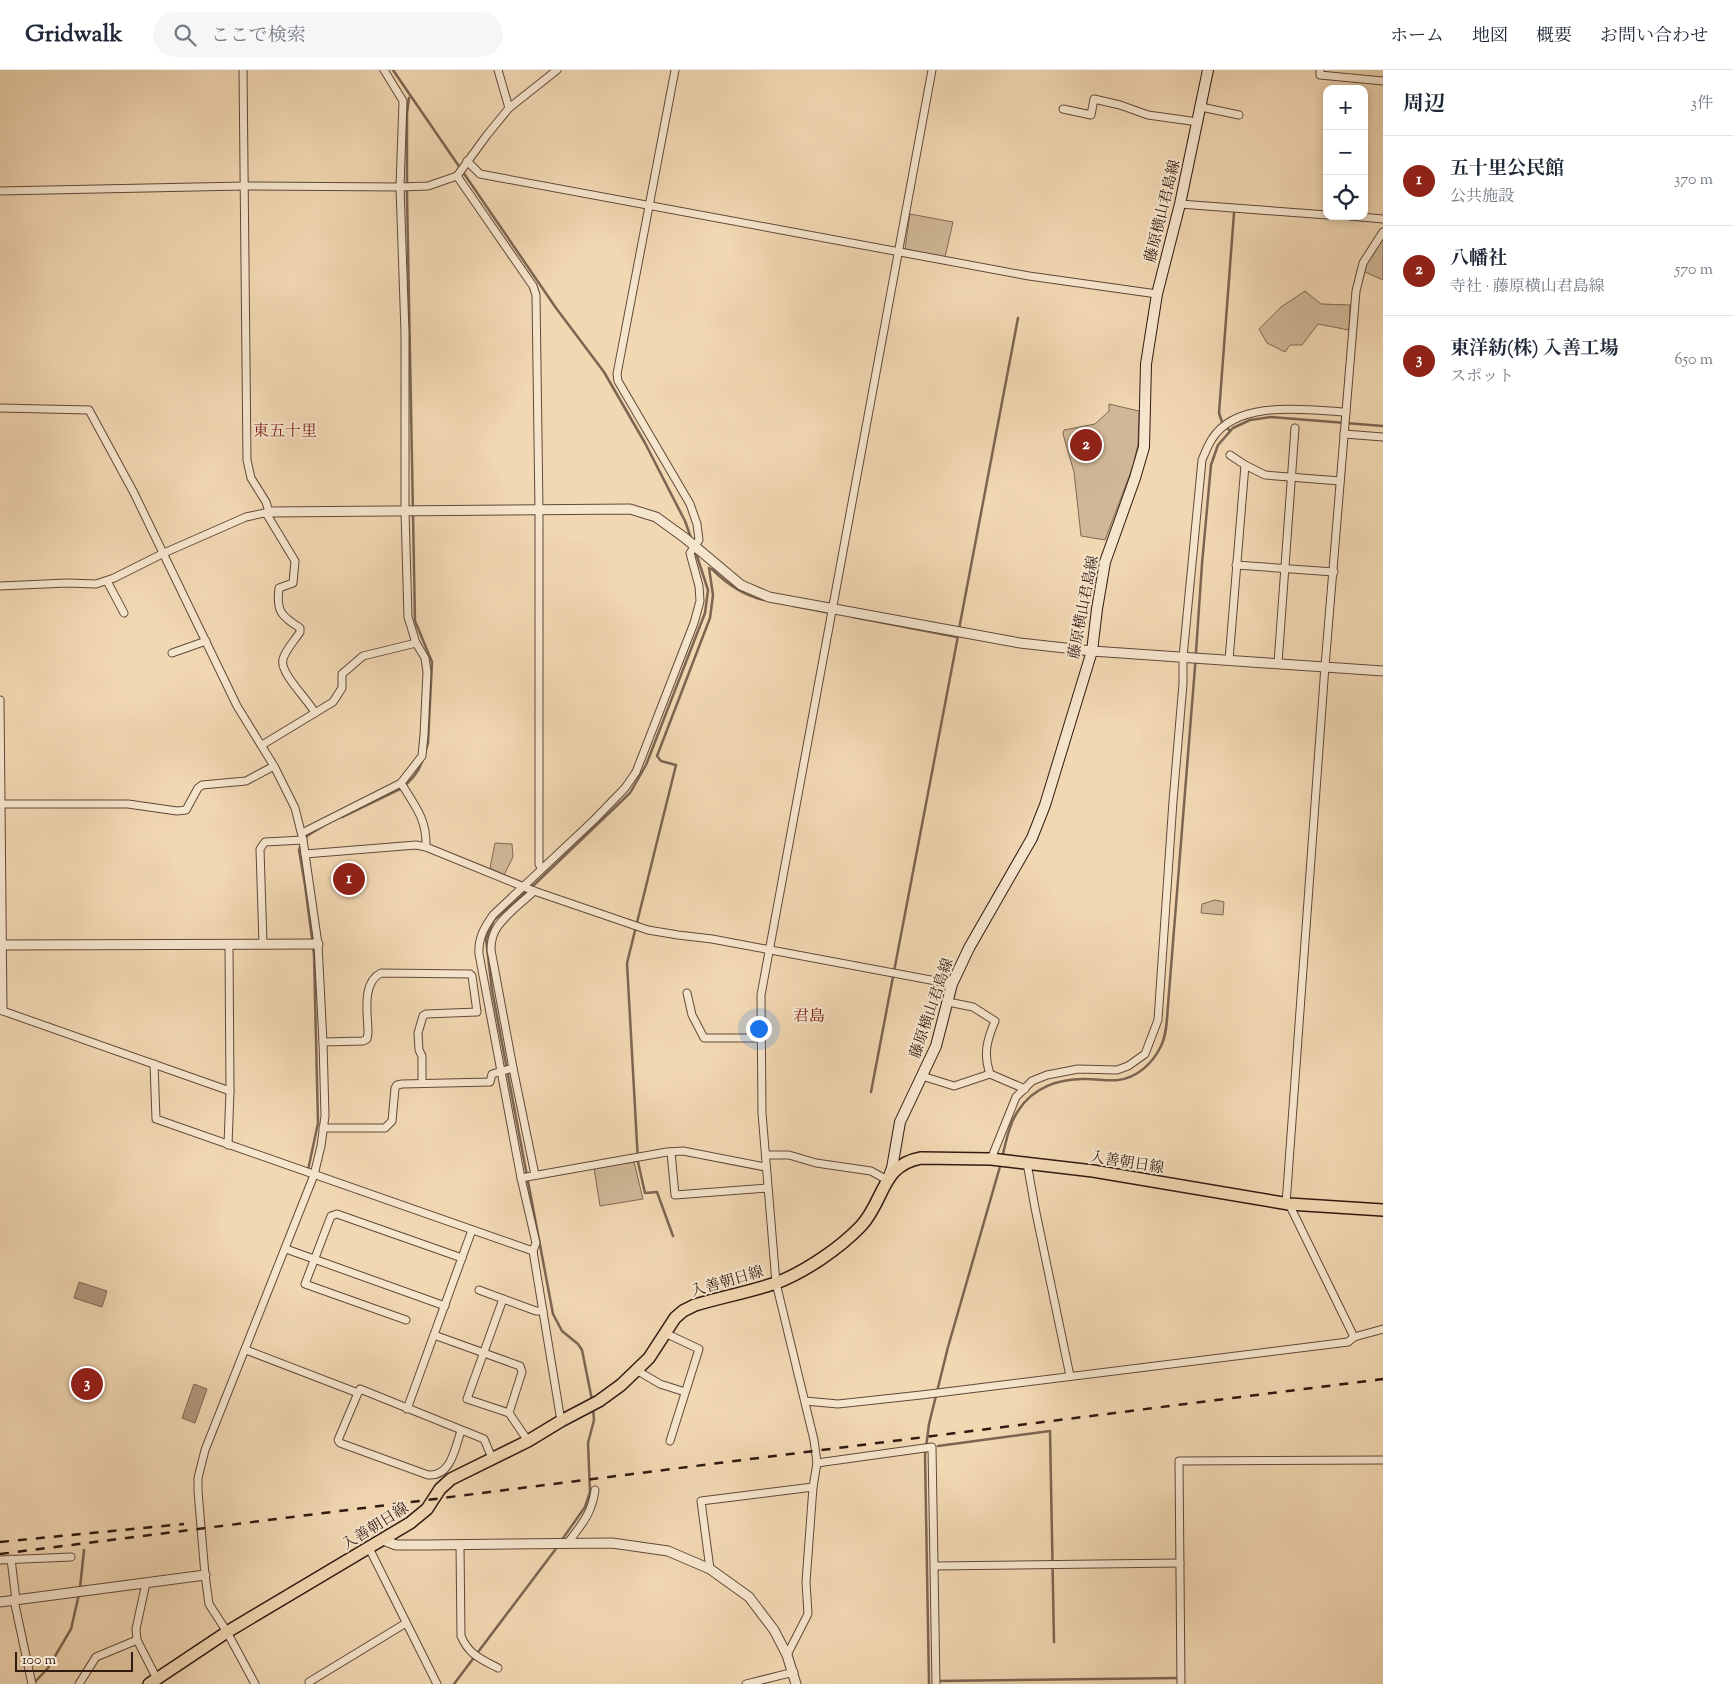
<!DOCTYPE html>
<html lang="ja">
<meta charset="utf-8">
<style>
body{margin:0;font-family:"Sorts Mill Goudy","Noto Serif JP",serif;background:#f6f6f7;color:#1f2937}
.controls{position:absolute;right:15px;top:15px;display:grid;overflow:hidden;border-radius:10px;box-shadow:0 2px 8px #0003}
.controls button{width:45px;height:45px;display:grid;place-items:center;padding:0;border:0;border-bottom:1px solid #e0e1e3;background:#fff;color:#1f2937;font:25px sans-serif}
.scale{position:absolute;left:15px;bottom:12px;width:118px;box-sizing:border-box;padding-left:5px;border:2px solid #301a11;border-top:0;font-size:14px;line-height:18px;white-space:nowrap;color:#301a11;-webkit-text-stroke:4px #f6e5cd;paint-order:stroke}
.you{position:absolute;left:758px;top:958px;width:18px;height:18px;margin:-12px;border:4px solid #fff;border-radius:50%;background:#1a73e8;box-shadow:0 0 0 8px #1a73e833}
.badge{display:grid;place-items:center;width:32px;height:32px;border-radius:50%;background:#8f2418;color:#fff;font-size:16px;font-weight:700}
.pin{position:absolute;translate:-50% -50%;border:2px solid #fff;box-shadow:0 1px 5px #0006}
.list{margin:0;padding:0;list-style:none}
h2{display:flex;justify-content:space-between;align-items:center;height:65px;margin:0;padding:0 20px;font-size:21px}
h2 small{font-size:16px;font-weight:400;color:#747a83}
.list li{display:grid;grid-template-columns:32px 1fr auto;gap:15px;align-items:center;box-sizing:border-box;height:90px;padding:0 20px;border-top:1px solid #e0e1e3}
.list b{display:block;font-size:19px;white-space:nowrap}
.list p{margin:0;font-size:16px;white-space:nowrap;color:#747a83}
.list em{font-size:16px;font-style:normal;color:#747a83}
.icon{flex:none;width:28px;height:28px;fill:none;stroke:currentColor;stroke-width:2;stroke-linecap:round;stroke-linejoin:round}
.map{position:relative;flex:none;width:1383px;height:1614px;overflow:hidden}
header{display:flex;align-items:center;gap:30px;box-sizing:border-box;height:70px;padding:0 25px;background:#fff;border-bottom:1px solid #e0e1e3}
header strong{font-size:24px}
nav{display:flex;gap:28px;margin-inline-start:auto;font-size:18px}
.search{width:350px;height:45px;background:#f6f6f7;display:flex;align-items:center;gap:12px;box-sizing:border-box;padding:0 18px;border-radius:28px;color:#747a83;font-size:19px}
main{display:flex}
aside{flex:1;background:#fff}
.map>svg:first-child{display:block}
.green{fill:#d0b797;stroke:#806854}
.water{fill:#af977b;stroke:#7c6551}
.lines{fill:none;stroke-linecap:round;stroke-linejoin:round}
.stream{stroke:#7c6551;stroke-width:2.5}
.minor-casing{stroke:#604939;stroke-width:9}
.tertiary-casing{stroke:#604939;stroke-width:11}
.secondary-casing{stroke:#301a11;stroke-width:12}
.primary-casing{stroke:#301a11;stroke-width:14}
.minor{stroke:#f6e5cd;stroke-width:7}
.tertiary{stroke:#f6e5cd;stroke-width:9}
.secondary{stroke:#f6e5cd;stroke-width:10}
.primary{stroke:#f1d7b2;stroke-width:11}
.rail{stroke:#301a11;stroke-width:2.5;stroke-dasharray:9 9;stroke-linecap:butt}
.labels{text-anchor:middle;stroke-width:4;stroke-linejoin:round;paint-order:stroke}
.street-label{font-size:15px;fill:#301a11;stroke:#f6e5cd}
.neighbourhood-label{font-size:16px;fill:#7a1f14;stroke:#f6e5cd}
</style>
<header>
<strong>Gridwalk</strong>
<div class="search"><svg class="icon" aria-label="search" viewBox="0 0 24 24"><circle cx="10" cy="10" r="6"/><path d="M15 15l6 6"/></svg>ここで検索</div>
<nav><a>ホーム</a><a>地図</a><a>概要</a><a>お問い合わせ</a></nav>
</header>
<main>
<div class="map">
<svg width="1383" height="1614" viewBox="0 0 1383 1614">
<rect width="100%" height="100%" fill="#f1d7b2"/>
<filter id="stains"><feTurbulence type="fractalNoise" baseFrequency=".004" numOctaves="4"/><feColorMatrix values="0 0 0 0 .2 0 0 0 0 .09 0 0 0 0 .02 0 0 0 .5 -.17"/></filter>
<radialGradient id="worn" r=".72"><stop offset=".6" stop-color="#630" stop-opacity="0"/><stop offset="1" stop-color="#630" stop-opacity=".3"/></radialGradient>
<g class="green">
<path d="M910 144 953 152 945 187 905 179Z"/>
<path d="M1383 165V210L1363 201 1365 193Z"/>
<path d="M1305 221 1321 234 1350 235 1349 260 1318 254 1302 275H1290L1285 282 1267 273 1259 259 1281 237Z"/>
<path d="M1109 334 1139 341 1138 374 1133 396 1105 470 1081 466 1074 402 1063 364 1064 360 1095 354 1109 341Z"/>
<path d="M495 773 512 774 513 787 504 805 490 798Z"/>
<path d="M1215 830 1224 832 1223 845 1201 843 1202 834Z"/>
<path d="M634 1092 643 1129 600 1136 594 1098Z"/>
</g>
<g class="water">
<path d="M79 1212 107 1221 102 1237 74 1228Z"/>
<path d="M194 1314 207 1319 195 1353 182 1348Z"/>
</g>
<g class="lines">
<g class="stream">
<path d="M393 0 556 238 604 302 645 373 685 451 691 468"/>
<path d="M409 28 407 43V124L415 551 432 592 428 673 425 683"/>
<path d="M1230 361 1222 352 1219 343 1234 143"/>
<path d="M794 536 831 543"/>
<path d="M853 547 957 567"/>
<path d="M959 559 1018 248"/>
<path d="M342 747 400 719C410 712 420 701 423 688"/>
<path d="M304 771 307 766 323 756"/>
<path d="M301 775 299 780 305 815 314 884 318 1053 308 1100"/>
<path d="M871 1022 958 566"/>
<path d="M1002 1088C1006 1072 1009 1054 1018 1041 1033 1017 1060 1008 1087 1009 1097 1009 1108 1011 1118 1010 1137 1008 1153 993 1161 976 1167 964 1167 948 1168 935L1195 597 1202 494 1211 395 1218 375 1233 358 1250 350 1271 347 1383 356"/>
<path d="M673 1166 657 1122 645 1123 638 1092 627 893 676 695 661 691 657 686 710 548 713 525 709 498 713 500C729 516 746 527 769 531"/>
<path d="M592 1330 582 1280 578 1274 562 1261 553 1244 492 920 486 869 494 850 536 813 630 723 646 695 705 543 708 520 695 480"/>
<path d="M938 1376 1050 1361 1054 1572"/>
<path d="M561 1471 585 1437 590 1422 588 1373 594 1350 593 1338"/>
<path d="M80 1518 84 1480"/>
<path d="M937 1611 1178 1608"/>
<path d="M34 1613 48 1598 71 1559 79 1524"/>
<path d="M454 1614 558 1476"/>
<path d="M929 1614 925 1385 929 1354 948 1277 1001 1093"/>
</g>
<defs>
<g id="minor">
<path d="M498 0 509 38"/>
<path d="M1320 0V5L1383 11"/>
<path d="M1201 37 1239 45"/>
<path d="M1063 39 1091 45 1094 29 1120 35 1148 45 1198 52"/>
<path d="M467 91 480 104 1029 206 1157 224"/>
<path d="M457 106 533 216 536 225 539 440V794L541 798"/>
<path d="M0 121 244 116 400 117 428 116 457 106 487 65 509 38 557 0"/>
<path d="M1180 134 1327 145"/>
<path d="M1350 146 1383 149"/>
<path d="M0 338 89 340 134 423 237 636 274 696 295 738 303 770 318 874 323 972 325 1046 321 1076 314 1105 205 1380 198 1408V1421L205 1505 209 1534 227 1562 255 1614"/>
<path d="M1344 364 1383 367"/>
<path d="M1230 385 1245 395"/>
<path d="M266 443 295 491 293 513 279 518C276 541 281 546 300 558V562C295 570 286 579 283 589 279 603 308 629 315 643"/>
<path d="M1236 495 1334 502"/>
<path d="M107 511 124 543"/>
<path d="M0 516 67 513 96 514 114 508 164 483 246 447 269 442 266 432 251 408 247 390 243 0"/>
<path d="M172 583 206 571"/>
<path d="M1229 590 1245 395 1265 405 1340 411"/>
<path d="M1278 593 1295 358"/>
<path d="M0 630 3 941"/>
<path d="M262 675 333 632 342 618V604L363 586 416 573"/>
<path d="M401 713C415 736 427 749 426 777"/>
<path d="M2 734H128L177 741 186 740 198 718 202 715 246 711 274 696"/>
<path d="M302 763 401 713 422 686 424 665 427 602 425 588 416 573 408 547 405 442V263L400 117 403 31 384 0"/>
<path d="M305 784 416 775 426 777 534 821 648 860 678 865 712 869 952 914"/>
<path d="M263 874 260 779 265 772 303 770"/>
<path d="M687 923 692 945 704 968H761"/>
<path d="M948 932 973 937 995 951C987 970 983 984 990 1004"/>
<path d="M0 940 230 1021"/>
<path d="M323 972 363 971 367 969 368 963C368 944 361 913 381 903L470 904 472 906 477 942 426 944 423 946 418 963 419 980 422 986V1013"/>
<path d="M154 994 156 1049 533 1181"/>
<path d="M513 998 491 880C491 873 492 867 495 861 502 847 523 832 534 821"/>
<path d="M922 1006 954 1016 990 1004 1025 1019"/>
<path d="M323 1058H385L392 1051 395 1018 397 1015 402 1014 490 1012 492 1004 513 998 535 1105"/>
<path d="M228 1075 230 1021 229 874"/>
<path d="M671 1082 675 1125 767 1118"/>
<path d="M766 1085H789L816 1093 871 1101 887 1110"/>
<path d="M991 1089 1016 1027 1032 1011 1047 1005 1078 999 1117 1000 1128 996 1145 984 1158 950 1173 731 1183 614V587L1202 390C1205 383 1208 375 1212 369 1237 329 1306 340 1346 342"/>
<path d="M1027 1093 1035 1138 1070 1306"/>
<path d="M521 1108 667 1082 683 1081 765 1097"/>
<path d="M1286 1134 1325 596 1356 221 1363 193 1383 162"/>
<path d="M1289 1134 1354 1267"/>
<path d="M286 1179 445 1236"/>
<path d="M479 1220 536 1241H543"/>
<path d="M503 1229 467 1329 509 1343 528 1371"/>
<path d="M406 1250 305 1214 331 1146 337 1144 462 1188"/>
<path d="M665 1263 699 1279 670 1371"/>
<path d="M434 1265 520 1296 522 1302 509 1343"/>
<path d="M246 1280 358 1323 360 1319 484 1369 492 1388"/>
<path d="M638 1301 660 1314 685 1322"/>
<path d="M358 1323 338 1370 340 1373 428 1405C451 1407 455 1378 461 1361"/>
<path d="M805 1331 838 1334 921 1325 1348 1272 1354 1267 1383 1259"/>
<path d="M407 1339 472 1160"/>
<path d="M561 1351 533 1181 536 1173 521 1108 479 884C478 868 484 858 493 845L594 750 625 718 636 702 694 553 700 531 699 516 690 483 699 470 697 454 690 434 618 311 617 304 675 0"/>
<path d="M817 1393 932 1377 936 1614"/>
<path d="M567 1474C581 1455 592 1444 595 1420"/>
<path d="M460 1475 461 1566C469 1585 481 1589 498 1598"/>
<path d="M369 1478 437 1614"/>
<path d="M11 1489 16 1530"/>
<path d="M0 1490 71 1487"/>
<path d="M935 1496 1180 1493"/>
<path d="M710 1499 701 1431 813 1417"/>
<path d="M14 1530 32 1614"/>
<path d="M137 1570 157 1609"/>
<path d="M787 1585 808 1544 806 1512 813 1417 817 1393 814 1370 776 1213 762 1043 761 925 932 0"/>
<path d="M309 1612 406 1553"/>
<path d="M79 1614 96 1587 137 1570 136 1559 146 1513"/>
<path d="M746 1614 794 1602"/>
<path d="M1181 1614 1179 1391 1383 1390"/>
</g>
<g id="tertiary">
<path d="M269 442 630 439 656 447 685 468 741 515 769 527 1020 573 1092 581 1383 601"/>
<path d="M0 875 318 874"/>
<path d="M383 1470 396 1475H426L612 1473 668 1481 710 1499 749 1527 774 1560 787 1585 796 1614"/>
<path d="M0 1532 205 1505"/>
</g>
<path id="secondary" d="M888 1108 892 1098 900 1052 936 976 952 914 969 878 1032 768 1045 735 1092 581 1097 539 1105 492 1135 408 1144 377 1146 294 1157 224 1180 134 1208 0"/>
<path id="primary" d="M149 1614 227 1562 410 1453 427 1439 440 1419 451 1409 528 1371 561 1351 599 1331 621 1315 649 1288 675 1248 683 1241 695 1235C722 1227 749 1222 776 1213 805 1202 840 1178 861 1156 885 1130 881 1095 921 1088L991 1089 1093 1101 1289 1134 1383 1140"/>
</defs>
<use href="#minor" class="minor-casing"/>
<use href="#tertiary" class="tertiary-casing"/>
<use href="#secondary" class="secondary-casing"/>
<use href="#primary" class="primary-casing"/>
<use href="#minor" class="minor"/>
<use href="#tertiary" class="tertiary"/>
<use href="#secondary" class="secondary"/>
<use href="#primary" class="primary"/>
<g class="rail">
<path d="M0 1472 184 1454"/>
<path d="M0 1484 1383 1309"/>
</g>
</g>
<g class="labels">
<g class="street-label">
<text transform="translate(1162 141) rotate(-76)" y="5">藤原横山君島線</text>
<text transform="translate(1083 537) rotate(-79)" y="5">藤原横山君島線</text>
<text transform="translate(931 938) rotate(-71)" y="5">藤原横山君島線</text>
<text transform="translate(1127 1092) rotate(9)" y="5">入善朝日線</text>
<text transform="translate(727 1211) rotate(-16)" y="5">入善朝日線</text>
<text transform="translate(375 1456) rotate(-32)" y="5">入善朝日線</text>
</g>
<g class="neighbourhood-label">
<text x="285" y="366">東五十里</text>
<text x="809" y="951">君島</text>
</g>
</g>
<rect width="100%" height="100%" filter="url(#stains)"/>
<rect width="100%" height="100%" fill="url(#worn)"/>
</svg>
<div class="controls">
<button>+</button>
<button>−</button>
<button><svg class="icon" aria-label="locate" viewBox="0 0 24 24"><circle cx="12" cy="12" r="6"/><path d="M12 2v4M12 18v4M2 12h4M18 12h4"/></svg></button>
</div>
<div class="scale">100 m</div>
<div class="you"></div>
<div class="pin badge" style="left:349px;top:809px">1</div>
<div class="pin badge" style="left:1086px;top:375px">2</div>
<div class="pin badge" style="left:87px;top:1314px">3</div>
</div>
<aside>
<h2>周辺<small>3件</small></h2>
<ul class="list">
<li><span class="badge">1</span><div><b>五十里公民館</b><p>公共施設</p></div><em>370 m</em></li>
<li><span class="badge">2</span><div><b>八幡社</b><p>寺社 · 藤原横山君島線</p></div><em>570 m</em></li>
<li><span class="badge">3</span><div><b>東洋紡(株) 入善工場</b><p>スポット</p></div><em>650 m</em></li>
</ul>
</aside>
</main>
